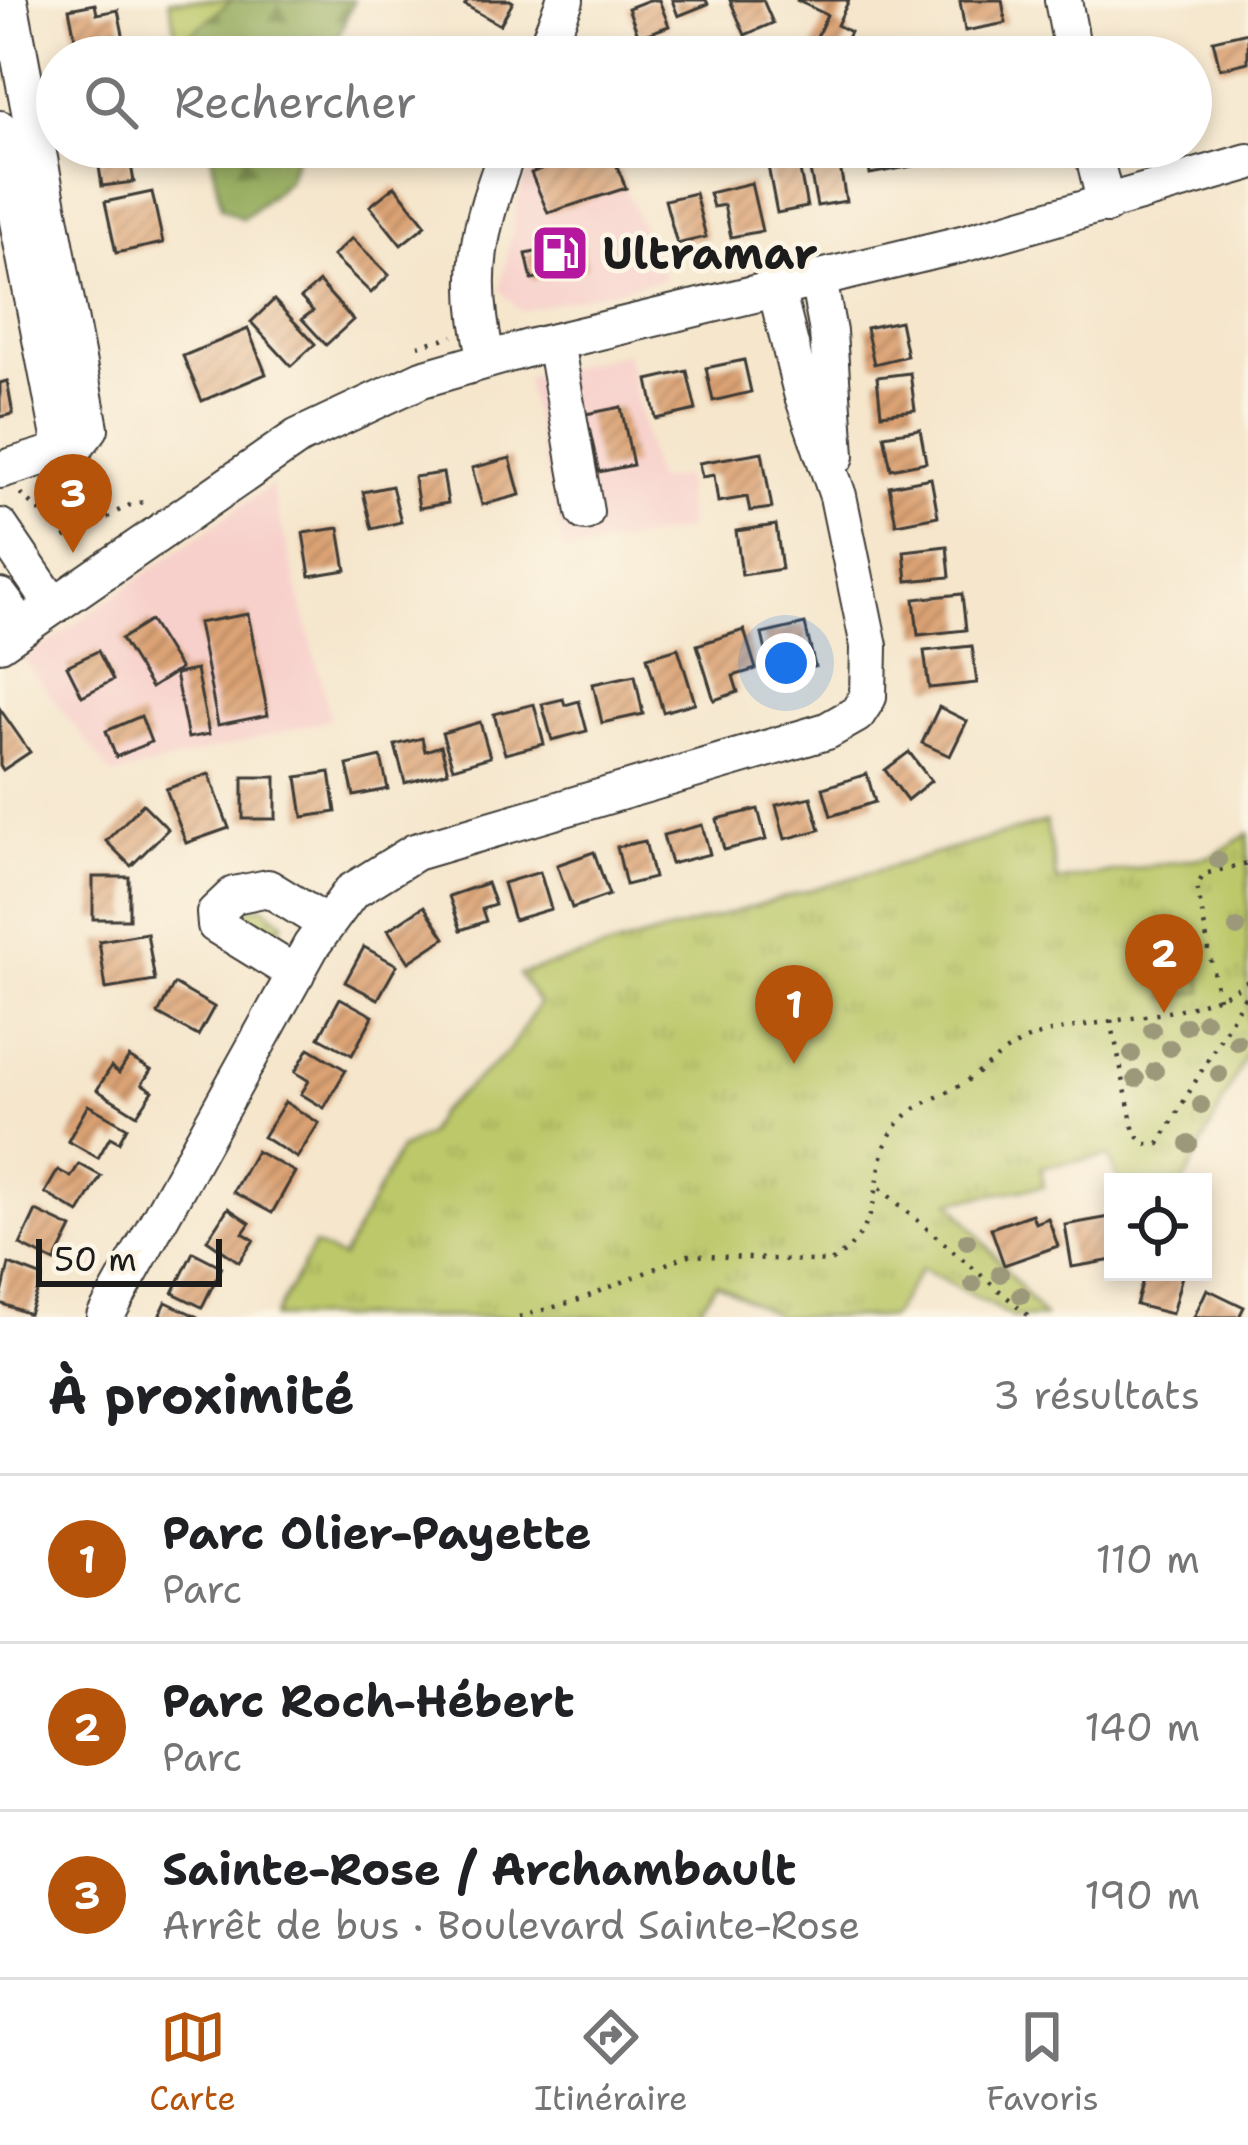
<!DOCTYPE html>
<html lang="fr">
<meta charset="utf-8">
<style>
body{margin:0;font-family:"Shantell Sans",sans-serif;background:#f2f2f2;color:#202124}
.controls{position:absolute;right:36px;bottom:36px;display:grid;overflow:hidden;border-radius:0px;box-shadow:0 6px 18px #0003}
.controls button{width:108px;height:108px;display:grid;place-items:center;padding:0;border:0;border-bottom:3px solid #e0e0e0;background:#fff;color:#202124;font:60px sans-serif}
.scale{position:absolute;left:36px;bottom:30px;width:186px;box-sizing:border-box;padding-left:12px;border:6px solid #1c1c1c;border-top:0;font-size:33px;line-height:42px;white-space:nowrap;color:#1c1c1c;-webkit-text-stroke:9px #fcf5e5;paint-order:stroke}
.you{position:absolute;left:786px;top:663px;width:42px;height:42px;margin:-30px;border:9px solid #fff;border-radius:50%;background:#1a73e8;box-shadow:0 0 0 18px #1a73e833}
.badge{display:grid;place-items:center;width:78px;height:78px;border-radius:50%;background:#b45309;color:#fff;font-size:39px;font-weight:700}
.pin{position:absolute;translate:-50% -99px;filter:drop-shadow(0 3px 6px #0008)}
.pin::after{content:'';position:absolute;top:63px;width:42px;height:36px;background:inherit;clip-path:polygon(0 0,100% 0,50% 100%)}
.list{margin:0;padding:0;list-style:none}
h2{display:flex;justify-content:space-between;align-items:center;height:156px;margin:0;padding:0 48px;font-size:51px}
h2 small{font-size:39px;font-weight:400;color:#757577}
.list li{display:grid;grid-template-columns:78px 1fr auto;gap:36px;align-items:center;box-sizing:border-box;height:168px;padding:0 48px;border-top:3px solid #e0e0e0}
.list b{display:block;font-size:45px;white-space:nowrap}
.list p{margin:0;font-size:39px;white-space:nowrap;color:#757577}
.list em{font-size:39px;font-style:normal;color:#757577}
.icon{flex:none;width:66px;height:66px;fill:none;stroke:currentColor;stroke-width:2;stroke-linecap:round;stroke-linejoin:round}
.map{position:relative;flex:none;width:1248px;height:1317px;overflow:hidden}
.search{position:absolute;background:#fff;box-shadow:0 6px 18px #0003;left:36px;right:36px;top:36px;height:132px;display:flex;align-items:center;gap:30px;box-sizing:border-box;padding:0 42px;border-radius:66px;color:#757577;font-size:45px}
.sheet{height:660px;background:#fff}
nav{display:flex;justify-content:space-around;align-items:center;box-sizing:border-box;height:168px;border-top:3px solid #e0e0e0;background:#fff;font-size:33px;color:#757577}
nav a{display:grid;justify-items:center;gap:6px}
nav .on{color:#b45309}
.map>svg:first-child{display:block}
.built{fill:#f7d0cb}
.grass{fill:url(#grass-dots);stroke:#6c7242;stroke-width:3}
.forest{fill:url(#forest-firs);stroke:#58643c;stroke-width:3}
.park{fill:url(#park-tufts);stroke:#6c7242;stroke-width:3}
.garden{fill:#bcc869;stroke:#6c7242;stroke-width:3}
.building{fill:url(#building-hatch)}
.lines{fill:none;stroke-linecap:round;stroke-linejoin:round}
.minor-casing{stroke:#3d3a36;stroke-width:40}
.path{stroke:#3d3a36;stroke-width:4.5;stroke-dasharray:3 9;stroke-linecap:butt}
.minor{stroke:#fff;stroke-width:36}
.tree{fill:#9c987a}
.labels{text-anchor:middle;stroke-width:9;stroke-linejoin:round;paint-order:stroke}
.poi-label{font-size:45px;font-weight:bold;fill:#1c1c1c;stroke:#fcf5e5;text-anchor:start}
</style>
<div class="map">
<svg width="1248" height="1317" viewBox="0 0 1248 1317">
<defs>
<pattern id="grass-dots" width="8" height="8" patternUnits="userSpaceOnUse" patternTransform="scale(3)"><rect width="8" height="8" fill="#bcc869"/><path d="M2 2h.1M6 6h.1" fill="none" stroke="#a1ab5a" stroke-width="1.8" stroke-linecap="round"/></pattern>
<pattern id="forest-firs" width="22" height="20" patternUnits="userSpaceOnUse" patternTransform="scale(3)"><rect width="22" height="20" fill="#95ac5d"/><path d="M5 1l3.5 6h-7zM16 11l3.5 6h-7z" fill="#798b4c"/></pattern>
<pattern id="park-tufts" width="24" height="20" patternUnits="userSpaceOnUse" patternTransform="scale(3)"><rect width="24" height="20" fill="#bcc869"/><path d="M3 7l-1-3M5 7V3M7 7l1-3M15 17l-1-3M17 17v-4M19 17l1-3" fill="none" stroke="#a1ab5a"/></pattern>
<pattern id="building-hatch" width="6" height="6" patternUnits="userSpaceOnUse" patternTransform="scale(3)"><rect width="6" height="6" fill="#dca374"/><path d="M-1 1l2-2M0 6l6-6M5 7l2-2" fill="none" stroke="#b2845e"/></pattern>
</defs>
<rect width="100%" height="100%" fill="#fcf5e5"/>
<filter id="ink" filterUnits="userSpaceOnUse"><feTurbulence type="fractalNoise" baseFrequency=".00833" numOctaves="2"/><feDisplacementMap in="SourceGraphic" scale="24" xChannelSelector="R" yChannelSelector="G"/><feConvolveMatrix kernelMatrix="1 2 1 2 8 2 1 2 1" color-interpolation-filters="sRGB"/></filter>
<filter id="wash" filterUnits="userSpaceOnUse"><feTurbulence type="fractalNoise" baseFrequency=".004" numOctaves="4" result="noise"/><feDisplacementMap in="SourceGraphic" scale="48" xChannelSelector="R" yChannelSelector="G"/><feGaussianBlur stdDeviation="2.7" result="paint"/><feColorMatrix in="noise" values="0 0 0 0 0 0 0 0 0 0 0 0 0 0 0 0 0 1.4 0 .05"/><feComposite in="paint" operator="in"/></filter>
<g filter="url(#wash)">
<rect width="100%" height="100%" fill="#f5e6cc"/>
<g class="built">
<path d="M537 147H607L665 279 520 311 500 289 520 190Z"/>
<path d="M626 353 655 480 684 477 688 530 564 552 525 378Z"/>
<path d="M271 485 331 719 113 776 23 660Z"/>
</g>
<path class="grass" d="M263 906 283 923 274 942 239 919 248 908Z"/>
<g class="forest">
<path d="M183 0H354L329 57H193Z"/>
<path d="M210 147H299L288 181 242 219 221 207Z"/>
</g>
<g class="park">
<path d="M169 0H232L178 44Z"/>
<path d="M1046 822 1057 881 1212 856 1248 834V1051L1184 1182H1119L1109 1156 1041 1167 1044 1186 951 1201 1044 1317H1013L921 1269 891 1317H779L716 1283 695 1317H274L314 1245 342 1258 400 1149 427 1135 438 1113 507 1053 539 1004 519 974Z"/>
</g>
<path class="garden" d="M1194 938 1203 991 1166 998 1158 944Z"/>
<g id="blocks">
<g class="building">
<path d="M468 0H510L513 2 500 25 465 5Z"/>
<path d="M649 0H659L669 26 639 37 628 8Z"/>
<path d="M672 0H706L708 4 678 16Z"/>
<path d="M730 0H763L773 23 745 35Z"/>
<path d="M796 0H849L837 25 850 32 838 57 812 47 827 15Z"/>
<path d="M966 0H1002L1006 23 965 31 960 1Z"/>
<path d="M95 4 97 14 118 10 125 44 78 53 69 9Z"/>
<path d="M1248 32V62L1220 69 1213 40Z"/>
<path d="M96 147H128L134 182 102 186Z"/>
<path d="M546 147H609L626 188 548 213 531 173 553 164Z"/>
<path d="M846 147H915L918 165 870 174 868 162 849 165Z"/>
<path d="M938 147H991L992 151 942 163Z"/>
<path d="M837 149 846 201 817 206 807 155Z"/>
<path d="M798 160 807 207 777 213 768 166Z"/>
<path d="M751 183 762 231 731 237 724 205 713 207 709 193Z"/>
<path d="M395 186 426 225 401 245 370 206Z"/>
<path d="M152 192 163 243 116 253 105 202Z"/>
<path d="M695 193 706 237 677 244 665 200Z"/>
<path d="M352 238 389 275 371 293 333 256Z"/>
<path d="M582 242 588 268 532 280 526 254Z"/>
<path d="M319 282 353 320 326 345 302 319 313 311 301 298Z"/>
<path d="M274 300 315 344 291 366 251 322Z"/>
<path d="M900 321 907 356 874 364 866 328Z"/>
<path d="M248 329 266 374 202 401 183 356Z"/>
<path d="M744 360 751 392 713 401 706 368Z"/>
<path d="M687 371 696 410 656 419 648 380Z"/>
<path d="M910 373 915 410 881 414 877 377Z"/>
<path d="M7 381 13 414 0 417V383Z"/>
<path d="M621 407 633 465 599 472 586 414Z"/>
<path d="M920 429 926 462 891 469 884 435Z"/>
<path d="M762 452 772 508 750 511 747 497 718 502 714 475 702 477 699 463Z"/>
<path d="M510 458 520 495 482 505 472 468Z"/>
<path d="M443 473 448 503 419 508 414 477Z"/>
<path d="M931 478 938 516 896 524 889 486Z"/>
<path d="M392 486 401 522 372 529 363 492Z"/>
<path d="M776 525 782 569 742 575 736 531Z"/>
<path d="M339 528 346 570 310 576 303 533Z"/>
<path d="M947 546 950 577 907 581 904 551Z"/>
<path d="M962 594 966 630 918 635 914 599Z"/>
<path d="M248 614 268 715 218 725 198 623Z"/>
<path d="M150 621 180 669 151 688 121 639Z"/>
<path d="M805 624 815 667 772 677 762 634Z"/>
<path d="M744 630 756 669 733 676 738 692 714 700 697 645Z"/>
<path d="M972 646 977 683 929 688 924 651Z"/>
<path d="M678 648 695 703 663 712 647 657Z"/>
<path d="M98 651 113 680 82 696 67 666Z"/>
<path d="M196 670 209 734 188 738 175 674Z"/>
<path d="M635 675 643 714 602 723 593 684Z"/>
<path d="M563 699 565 705 579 701 587 731 552 740 542 704Z"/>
<path d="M534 704 544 744 505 754 494 714Z"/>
<path d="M939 707 967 721 950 756 922 743Z"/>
<path d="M0 709 30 752 3 770 0 766Z"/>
<path d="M141 716 151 742 116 757 106 731Z"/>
<path d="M480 722 490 757 453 768 442 733Z"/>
<path d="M422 738 425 751 441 746 448 772 405 783 395 745Z"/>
<path d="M909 752 931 781 907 800 885 770Z"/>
<path d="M381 757 388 789 354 796 347 765Z"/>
<path d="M330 772 336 812 303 817 297 777Z"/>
<path d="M209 774 229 828 186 843 166 789Z"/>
<path d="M867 774 875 802 831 816 823 788Z"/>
<rect x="243" y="777" width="33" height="42"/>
<path d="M811 797 820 830 785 839 776 805Z"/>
<path d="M143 804 168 829 131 866 106 841Z"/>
<path d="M758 809 766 840 724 850 717 819Z"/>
<path d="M702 825 710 854 671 864 663 835Z"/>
<path d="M645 841 654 878 626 885 617 847Z"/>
<path d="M594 852 609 895 572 908 557 865Z"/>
<path d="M540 872 551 909 514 920 503 883Z"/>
<rect x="93" y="877" width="36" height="42"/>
<path d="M487 883 495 905 482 909 486 921 461 930 449 896Z"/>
<path d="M424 906 445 938 409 962 388 930Z"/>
<path d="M147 933 155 981 106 989 99 941Z"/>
<path d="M364 947 397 965 378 999 345 982Z"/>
<path d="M174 984 214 1007 198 1036 158 1014Z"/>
<path d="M340 998 373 1016 352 1055 319 1037Z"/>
<path d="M309 1048 346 1070 324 1108 301 1094 309 1081 295 1072Z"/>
<path d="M129 1057 151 1070 142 1084 153 1091 137 1115 97 1090 111 1067 119 1073Z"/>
<path d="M285 1102 319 1123 297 1158 263 1137Z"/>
<path d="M88 1105 127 1127 119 1142 110 1137 98 1158 68 1141Z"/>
<path d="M256 1151 295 1172 272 1213 233 1192Z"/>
<path d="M79 1164 101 1176 79 1213 45 1193 58 1170 71 1177Z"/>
<path d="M228 1208 250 1223 243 1233 254 1240 239 1262 207 1240Z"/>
<path d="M36 1211 72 1228 55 1262 20 1245Z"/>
<path d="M1032 1214 1035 1223 1048 1218 1058 1246 1004 1265 991 1228Z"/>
<path d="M1110 1217 1113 1260 1072 1267 1065 1225Z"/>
<path d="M193 1252 222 1267 202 1307 173 1293Z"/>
<path d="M9 1264 43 1277 29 1314 0 1303Z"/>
<path d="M1145 1272H1183L1172 1314 1136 1305Z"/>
<path d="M1207 1289 1244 1307 1239 1317H1194Z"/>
<path d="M166 1302 198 1317H159Z"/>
</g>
</g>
</g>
<g filter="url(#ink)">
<use href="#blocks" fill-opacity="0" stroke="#3d3a36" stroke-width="3"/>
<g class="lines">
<defs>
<g id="minor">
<path d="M1063 0 1074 57"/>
<path d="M543 57 565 0"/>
<path d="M0 129 63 452"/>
<path d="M1092 147 1106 205"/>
<path d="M818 279 828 332 836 456"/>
<path d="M555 342 585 512"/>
<path d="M487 359C466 276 479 226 509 147"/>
<path d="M0 470 75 447 90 428 9 0"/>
<path d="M0 527 53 605"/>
<path d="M0 597 22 627"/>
<path d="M0 643 298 437 422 379 529 348 962 244 1248 162"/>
<path d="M296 974 216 925 215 913 234 895 268 888 325 923"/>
<path d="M105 1317 311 946 351 892 415 852 827 731 857 714 868 697 869 646 838 496 802 393 776 289"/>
</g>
</defs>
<use href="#minor" class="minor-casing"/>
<g class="path">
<path d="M418 346 453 336"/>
<path d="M21 494 67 537C99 535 118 498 150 503"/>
<path d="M1218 998 1197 886 1204 874 1248 863"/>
<path d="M1111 1020 1134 1132 1145 1144H1159L1248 991"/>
<path d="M880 1188 1030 1317"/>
<path d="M519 1317 579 1300 688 1255 831 1262C904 1215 853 1150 916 1108 932 1098 950 1092 965 1082 992 1064 1011 1042 1043 1034 1109 1016 1191 1020 1248 981"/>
</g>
<use href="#minor" class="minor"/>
</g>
<g class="tree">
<circle cx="1218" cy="860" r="9"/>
<circle cx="1237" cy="928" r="9"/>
<circle cx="1205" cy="1021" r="9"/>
<circle cx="1186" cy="1026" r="9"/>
<circle cx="1152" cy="1030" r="9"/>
<circle cx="1237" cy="1042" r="9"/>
<circle cx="1170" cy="1048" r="9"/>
<circle cx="1132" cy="1054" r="9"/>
<circle cx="1155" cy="1071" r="9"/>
<circle cx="1219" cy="1074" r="9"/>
<circle cx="1136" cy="1079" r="9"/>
<circle cx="1201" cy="1105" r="9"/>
<circle cx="1189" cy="1144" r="9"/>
<circle cx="967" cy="1241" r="9"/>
<circle cx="1000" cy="1274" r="9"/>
<circle cx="973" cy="1284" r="9"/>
<circle cx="1021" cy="1295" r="9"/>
</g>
</g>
<defs>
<symbol id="fuel-square" viewBox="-11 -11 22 22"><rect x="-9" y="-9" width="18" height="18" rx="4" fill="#b5179e" stroke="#fcf5e5"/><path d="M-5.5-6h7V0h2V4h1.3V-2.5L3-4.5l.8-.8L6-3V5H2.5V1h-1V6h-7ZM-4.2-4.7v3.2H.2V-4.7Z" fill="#fff"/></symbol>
</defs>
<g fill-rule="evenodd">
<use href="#fuel-square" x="527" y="220" width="66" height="66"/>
</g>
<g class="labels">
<g class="poi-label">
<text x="602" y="269">Ultramar</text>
</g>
</g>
</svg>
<div class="controls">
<button><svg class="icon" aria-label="locate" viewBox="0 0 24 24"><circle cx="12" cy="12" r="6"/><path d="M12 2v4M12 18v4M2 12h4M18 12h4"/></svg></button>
</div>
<div class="scale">50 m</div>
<div class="you"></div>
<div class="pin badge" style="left:794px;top:1064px">1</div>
<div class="pin badge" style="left:1164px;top:1013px">2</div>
<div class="pin badge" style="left:73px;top:553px">3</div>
<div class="search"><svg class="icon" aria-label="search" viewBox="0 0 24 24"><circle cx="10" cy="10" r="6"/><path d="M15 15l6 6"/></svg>Rechercher</div>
</div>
<section class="sheet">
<h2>À proximité<small>3 résultats</small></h2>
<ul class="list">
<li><span class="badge">1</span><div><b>Parc Olier-Payette</b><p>Parc</p></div><em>110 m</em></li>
<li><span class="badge">2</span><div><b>Parc Roch-Hébert</b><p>Parc</p></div><em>140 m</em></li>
<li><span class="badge">3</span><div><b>Sainte-Rose / Archambault</b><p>Arrêt de bus · Boulevard Sainte-Rose</p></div><em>190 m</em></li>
</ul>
</section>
<nav>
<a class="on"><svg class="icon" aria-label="map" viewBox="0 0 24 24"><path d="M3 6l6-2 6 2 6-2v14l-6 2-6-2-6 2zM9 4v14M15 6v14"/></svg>Carte</a>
<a><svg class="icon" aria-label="directions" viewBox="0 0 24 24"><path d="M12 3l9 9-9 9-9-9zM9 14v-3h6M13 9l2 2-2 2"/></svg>Itinéraire</a>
<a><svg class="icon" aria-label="saved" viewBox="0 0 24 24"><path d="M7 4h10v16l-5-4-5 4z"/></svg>Favoris</a>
</nav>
